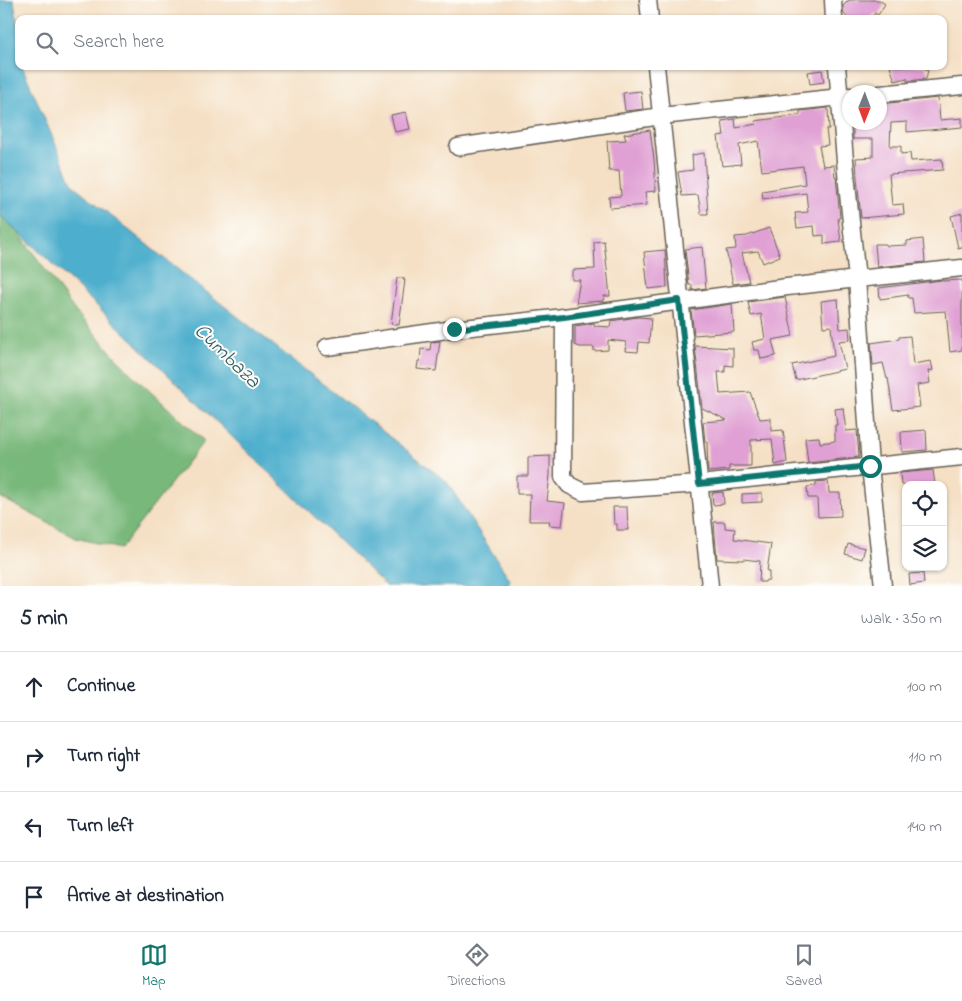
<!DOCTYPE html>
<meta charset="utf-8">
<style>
body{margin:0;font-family:"Indie Flower",sans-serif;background:#f2f2f3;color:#1f2937}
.controls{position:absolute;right:15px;bottom:15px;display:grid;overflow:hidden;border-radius:10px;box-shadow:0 1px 4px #0004}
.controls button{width:45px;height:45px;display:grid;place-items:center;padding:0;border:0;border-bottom:1px solid #e0e1e3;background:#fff;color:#1f2937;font:25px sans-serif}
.compass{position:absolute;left:842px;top:85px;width:45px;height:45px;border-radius:50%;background:#fff;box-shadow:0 1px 4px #0004;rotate:181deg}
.stop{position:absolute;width:15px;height:15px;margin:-11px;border:4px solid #0f766e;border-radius:50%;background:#fff}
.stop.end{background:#0f766e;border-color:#fff;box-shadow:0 1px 5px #0008}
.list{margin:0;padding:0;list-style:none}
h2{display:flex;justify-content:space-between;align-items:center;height:65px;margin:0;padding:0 20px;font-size:21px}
h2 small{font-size:16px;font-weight:400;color:#747a83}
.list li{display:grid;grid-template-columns:32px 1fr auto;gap:15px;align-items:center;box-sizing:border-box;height:70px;padding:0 20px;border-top:1px solid #e0e1e3}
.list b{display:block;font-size:19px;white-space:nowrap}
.list em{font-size:16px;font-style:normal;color:#747a83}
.icon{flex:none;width:28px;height:28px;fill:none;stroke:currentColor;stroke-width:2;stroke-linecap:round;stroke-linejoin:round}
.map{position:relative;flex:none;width:962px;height:586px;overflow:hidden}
.search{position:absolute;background:#fff;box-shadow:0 1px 4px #0004;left:15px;right:15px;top:15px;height:55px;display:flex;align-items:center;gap:12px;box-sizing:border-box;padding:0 18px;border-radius:10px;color:#747a83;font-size:19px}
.sheet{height:345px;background:#fff}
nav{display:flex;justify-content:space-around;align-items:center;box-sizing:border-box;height:70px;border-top:1px solid #e0e1e3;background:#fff;font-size:14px;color:#747a83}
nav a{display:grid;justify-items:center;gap:2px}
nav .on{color:#0f766e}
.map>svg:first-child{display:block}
.forest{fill:#78b87a;stroke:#4a6a4b}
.water{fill:#4eafcd;stroke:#356674}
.building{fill:#e0a0d4}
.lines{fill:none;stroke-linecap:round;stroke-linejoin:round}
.minor-casing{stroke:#686157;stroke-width:19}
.minor{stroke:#fff;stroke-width:16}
.route{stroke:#0f766e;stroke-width:6}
.labels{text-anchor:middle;stroke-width:4;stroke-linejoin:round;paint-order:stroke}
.water-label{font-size:21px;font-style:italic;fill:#325e6c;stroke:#fdfcf7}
</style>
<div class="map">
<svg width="962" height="586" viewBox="0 0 962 586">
<rect width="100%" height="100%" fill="#fdfcf7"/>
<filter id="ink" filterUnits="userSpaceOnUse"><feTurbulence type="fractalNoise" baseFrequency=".02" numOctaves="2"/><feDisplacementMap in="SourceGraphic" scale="10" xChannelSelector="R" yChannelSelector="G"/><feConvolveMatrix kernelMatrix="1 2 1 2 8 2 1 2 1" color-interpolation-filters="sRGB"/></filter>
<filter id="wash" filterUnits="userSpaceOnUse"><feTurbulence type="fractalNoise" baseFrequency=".0096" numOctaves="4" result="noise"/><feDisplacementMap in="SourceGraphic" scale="20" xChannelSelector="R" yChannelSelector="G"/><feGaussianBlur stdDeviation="1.12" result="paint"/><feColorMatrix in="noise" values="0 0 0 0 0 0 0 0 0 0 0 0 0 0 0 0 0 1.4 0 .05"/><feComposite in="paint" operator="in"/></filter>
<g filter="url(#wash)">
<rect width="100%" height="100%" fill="#f5e0c5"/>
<path class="forest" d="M0 207 75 311 128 371 204 441 120 549 76 538 0 497Z"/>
<path class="water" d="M0 0H14L19 38V66H22L73 185 171 264 447 482 510 580V586H386L93 302 0 215Z"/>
<g id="blocks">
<g class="building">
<path d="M849 0H879L885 4 878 15 875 13 870 19H849L844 14 843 6Z"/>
<path d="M890 66H925L926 70H928L926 79 907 81V78L895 81Z"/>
<path d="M822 70 824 82 810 84 808 72Z"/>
<path d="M641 91 643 109 625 111 623 93Z"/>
<path d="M938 98 940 120 962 118V127L907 132V122L891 123 890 146H901V154L910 153 911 161 942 159 943 170 889 174 892 205 903 204 904 214 861 218 857 178 856 158 873 157V139H853V122H880V104Z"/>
<path d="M828 108 829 129H826L828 145 819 146 823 166 834 165 835 177H836L840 218H838L841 242 824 244V235L815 236 814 226 797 228 795 213 808 212 806 193 763 199 762 191 805 184 803 166 762 171 758 141 739 145 741 164 722 166 718 136 724 135 722 121 735 119 736 128 756 124 755 121 800 115V111Z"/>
<path d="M406 112 410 129 395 132 391 115Z"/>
<path d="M650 130 654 159 656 191 645 192 647 205 610 208 609 197 621 196 619 171H609L607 141 626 140 624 134Z"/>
<path d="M704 153 708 214H701L698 195 682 196 678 172 693 170 692 155Z"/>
<path d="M962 213V247L958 248 951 216Z"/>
<path d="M769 228 780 256 763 263 758 251 742 253 749 282 733 284 726 250 736 249 735 237 747 236Z"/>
<path d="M923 239 925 262 877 267 875 244H886L887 246 907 245V241Z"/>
<path d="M604 241 610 296H604L603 301 576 303 580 280H572V270L595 269 594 242Z"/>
<path d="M702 247 706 288 692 290V285H689L685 249Z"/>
<path d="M665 250 667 287 648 289 644 252Z"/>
<path d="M397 278H404L403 280H405L399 325 391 324Z"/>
<path d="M942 280V281L962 280V350L950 352 946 311 914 313 912 298H908V295L880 299 879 288Z"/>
<path d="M785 297 793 336 772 340 776 356 761 359 759 350H754L752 342 765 339 761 314 751 316 748 302Z"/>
<path d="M838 299 840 329 849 328 850 340 839 341 845 369 796 380 792 365 834 356 831 326 823 327 821 301Z"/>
<path d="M732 304 734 332 694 335 691 310Z"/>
<path d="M638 317 651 318 649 343 639 342 638 352 625 351 626 342 608 340V350L594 351V347H580L575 345V326L594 323 595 326 610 327 611 321Z"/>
<path d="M910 336 913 364 931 361 933 370 928 371 930 383 917 385 920 407 893 410 888 378 887 379 883 363 873 365 871 343 899 339V337Z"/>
<path d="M440 341 436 371 417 369 418 361H420L421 349 430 350 431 342Z"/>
<path d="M695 346 733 348V366L725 365V372H718L720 394 750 392 760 419 771 418V431L783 430 787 462 775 465 772 439 751 440V466H729V470L708 472 707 442H705L703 422 727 420 702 408Z"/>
<path d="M843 408 846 431 857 430 859 457 808 463 805 438 819 437 820 443 835 441V425H837L835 409Z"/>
<path d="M926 430 927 450 902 452 901 432Z"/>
<path d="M550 456V475L547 501 565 503 562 526 549 525 550 521H529L530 494H517V476H528V457Z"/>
<path d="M933 470 935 485H901L900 473Z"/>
<path d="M828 481 829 493H840L841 516 818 517 817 498H808L807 487 816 486V482Z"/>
<path d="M723 492 724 504 713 505 712 493Z"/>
<path d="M762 493V502L742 503V494Z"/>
<path d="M613 507H627L628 530H617V524H614Z"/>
<path d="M714 522H725V528L735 529 734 539 771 544 767 571H769V580H766L765 582H759L760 561 743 559V560L717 559Z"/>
<path d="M848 544 865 548 862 559 845 554Z"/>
<path d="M923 573 924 583 910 585 909 574Z"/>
</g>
</g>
</g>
<g filter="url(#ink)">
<use href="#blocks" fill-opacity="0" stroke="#686157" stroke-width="1"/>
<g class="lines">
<defs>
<g id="minor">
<path d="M648 0 650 19"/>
<path d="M833 0 834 19"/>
<path d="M656 66 710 586"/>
<path d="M880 94 962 86"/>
<path d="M458 147 661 116 850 96"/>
<path d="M564 317 563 477 569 485 583 492 699 484 962 457"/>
<path d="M327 347 454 329 564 317 787 287 857 279 847 184 837 66"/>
<path d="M883 586 870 466 857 279 962 268"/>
</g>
</defs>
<use href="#minor" class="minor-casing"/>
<use href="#minor" class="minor"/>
</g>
</g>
<g class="lines" filter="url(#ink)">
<path class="route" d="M454 329 564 317 679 300 699 484 870 466"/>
</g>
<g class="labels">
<g class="water-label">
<text transform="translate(228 355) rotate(44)" y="7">Cumbaza</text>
</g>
</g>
</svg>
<div class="controls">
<button><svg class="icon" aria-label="locate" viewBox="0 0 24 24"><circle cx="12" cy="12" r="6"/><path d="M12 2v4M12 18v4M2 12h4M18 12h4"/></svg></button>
<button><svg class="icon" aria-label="layers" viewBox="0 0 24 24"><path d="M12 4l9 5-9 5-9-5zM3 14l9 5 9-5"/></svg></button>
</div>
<svg class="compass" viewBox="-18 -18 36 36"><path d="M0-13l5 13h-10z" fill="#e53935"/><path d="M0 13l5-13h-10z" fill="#747a83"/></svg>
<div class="stop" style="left:870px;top:466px"></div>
<div class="stop end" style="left:454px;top:329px"></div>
<div class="search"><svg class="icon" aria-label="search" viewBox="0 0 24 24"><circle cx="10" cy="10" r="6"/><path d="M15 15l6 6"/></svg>Search here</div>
</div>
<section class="sheet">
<h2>5 min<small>Walk · 350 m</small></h2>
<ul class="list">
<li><svg class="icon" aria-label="ahead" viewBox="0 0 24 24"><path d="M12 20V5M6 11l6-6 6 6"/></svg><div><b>Continue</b></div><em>100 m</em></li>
<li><svg class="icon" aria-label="right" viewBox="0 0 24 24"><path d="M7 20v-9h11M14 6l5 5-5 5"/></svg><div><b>Turn right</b></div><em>110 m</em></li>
<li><svg class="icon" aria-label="left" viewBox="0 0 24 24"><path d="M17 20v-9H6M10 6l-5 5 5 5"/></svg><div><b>Turn left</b></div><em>140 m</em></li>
<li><svg class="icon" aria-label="arrive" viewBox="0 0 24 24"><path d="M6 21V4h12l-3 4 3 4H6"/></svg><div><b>Arrive at destination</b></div></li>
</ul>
</section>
<nav>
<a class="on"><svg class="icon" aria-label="map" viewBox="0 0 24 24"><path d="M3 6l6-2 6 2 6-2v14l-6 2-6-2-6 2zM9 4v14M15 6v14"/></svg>Map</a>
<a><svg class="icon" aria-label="directions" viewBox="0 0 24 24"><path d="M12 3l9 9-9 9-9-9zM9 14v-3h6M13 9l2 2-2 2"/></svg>Directions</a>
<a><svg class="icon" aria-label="saved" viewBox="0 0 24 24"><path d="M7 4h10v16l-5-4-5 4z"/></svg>Saved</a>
</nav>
